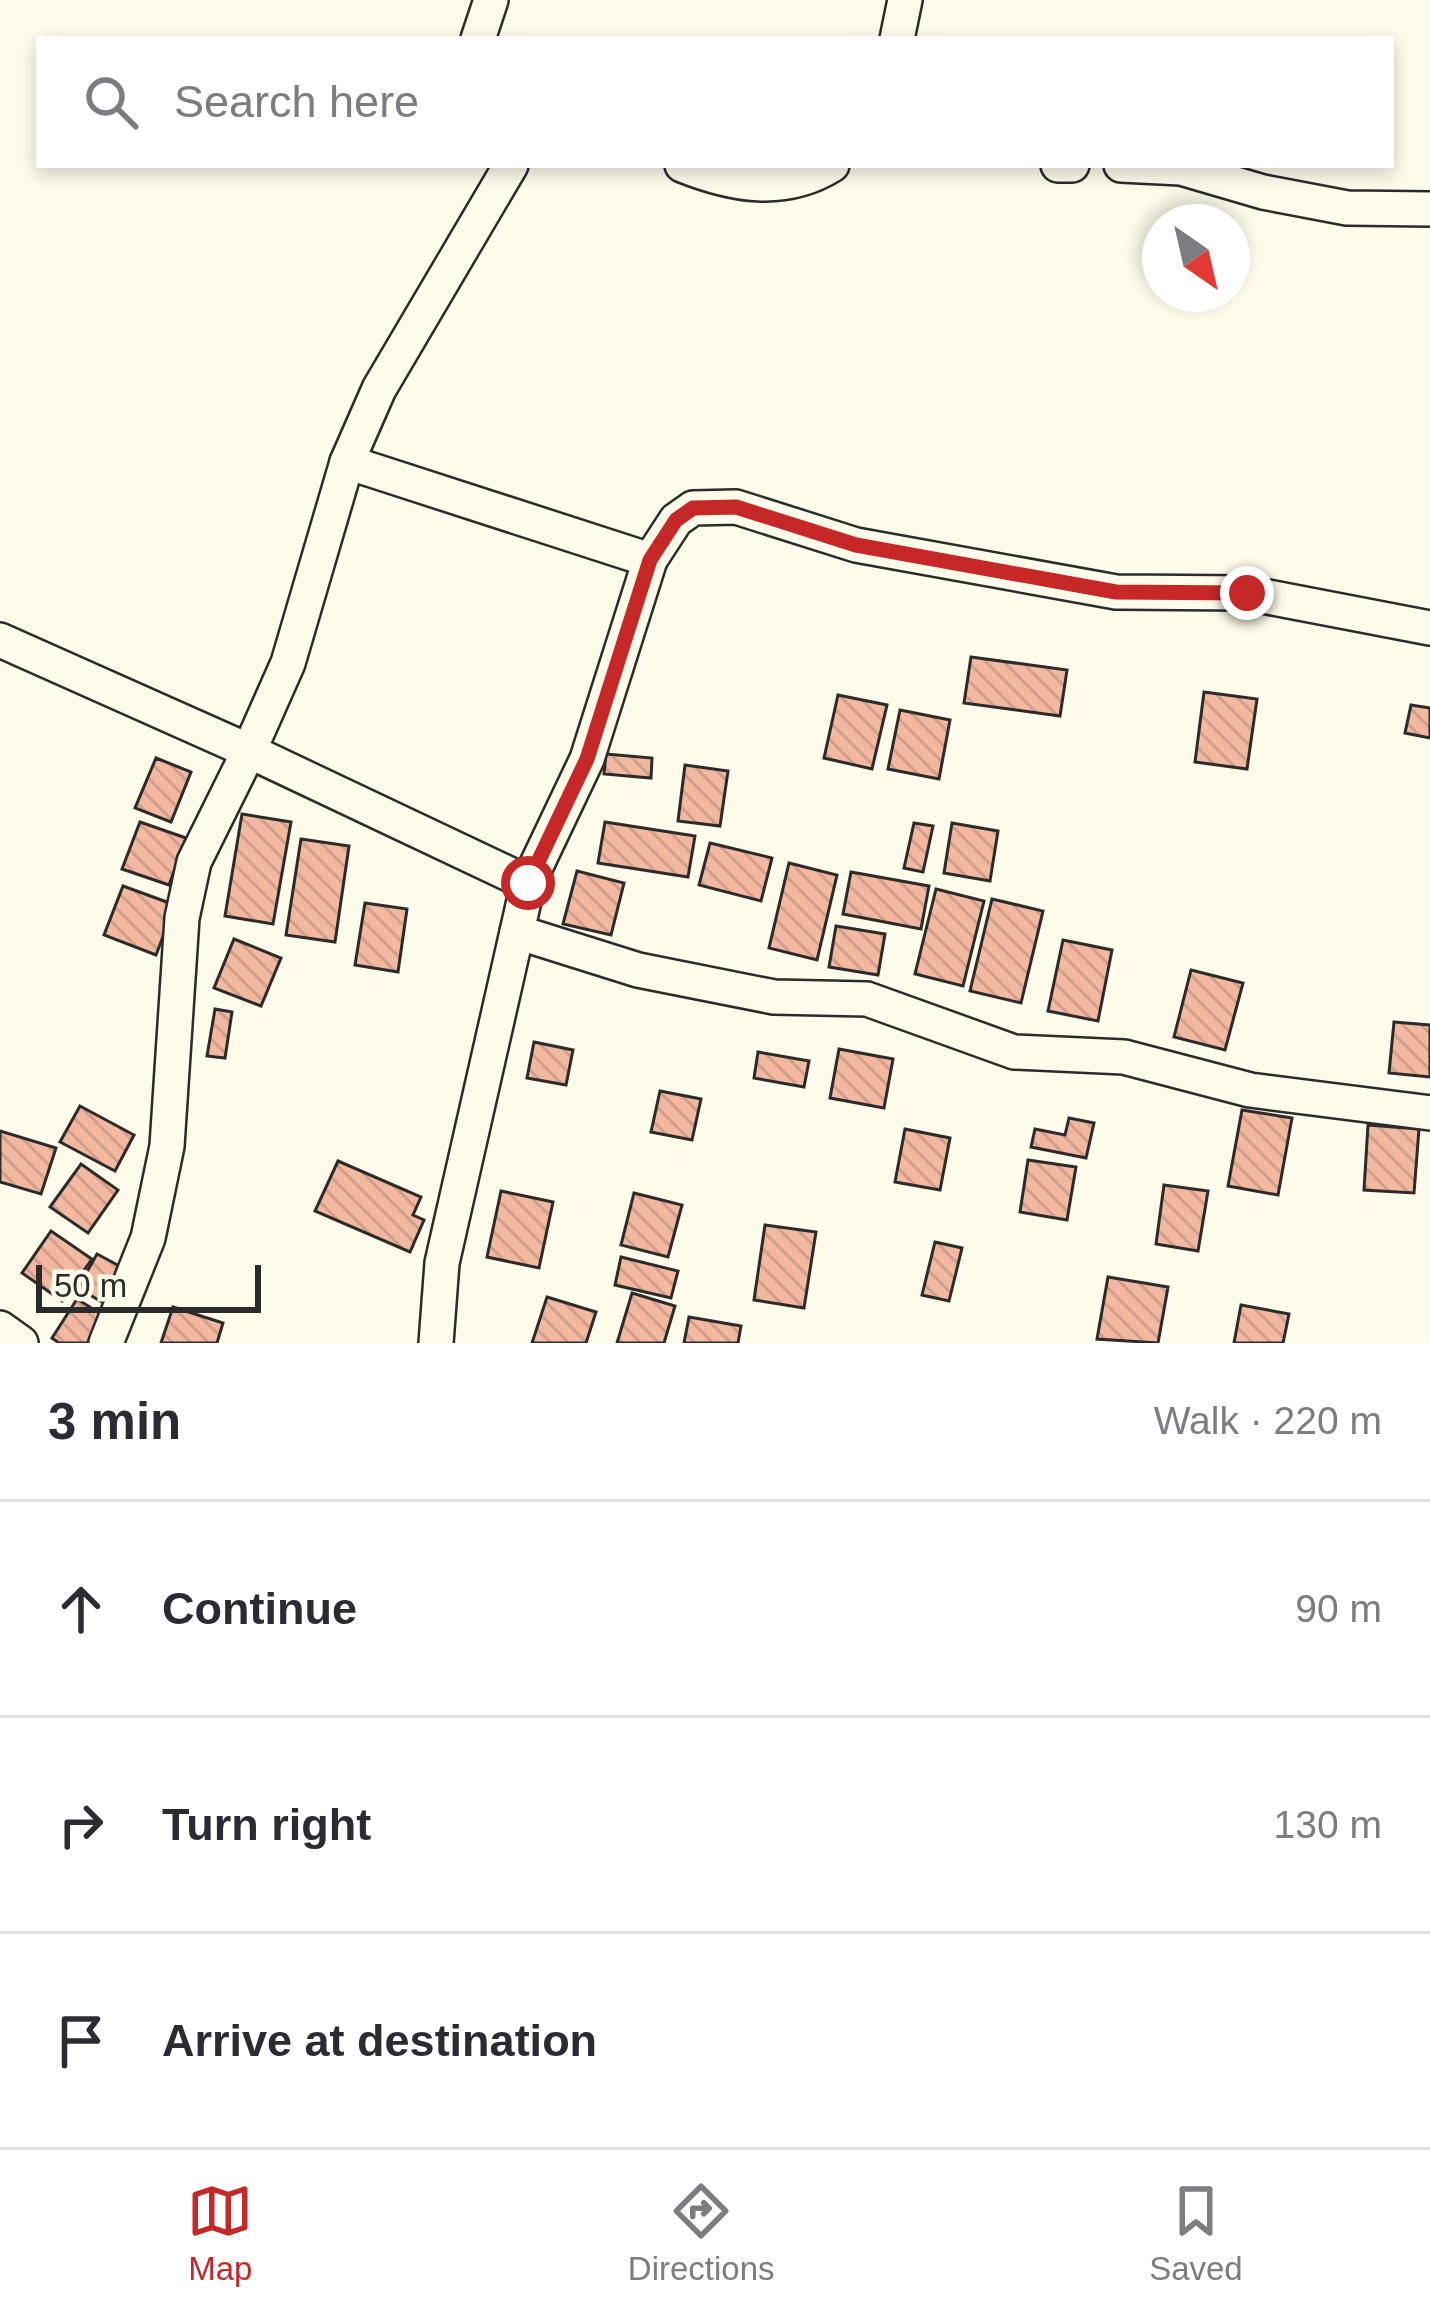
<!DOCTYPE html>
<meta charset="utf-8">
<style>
body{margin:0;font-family:Arial,sans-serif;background:#f7f7f7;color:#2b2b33}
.compass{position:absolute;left:1142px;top:204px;width:108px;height:108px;border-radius:50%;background:#fff;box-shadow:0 6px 18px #0003;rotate:146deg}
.scale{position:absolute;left:36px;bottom:30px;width:225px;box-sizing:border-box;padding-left:12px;border:6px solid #2b2b2b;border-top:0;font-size:33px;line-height:42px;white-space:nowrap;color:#2b2b2b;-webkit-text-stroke:9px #fdfbea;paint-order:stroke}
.stop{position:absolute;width:36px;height:36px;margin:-27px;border:9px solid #c62828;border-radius:50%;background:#fff}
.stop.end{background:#c62828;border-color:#fff;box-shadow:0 3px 12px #0008}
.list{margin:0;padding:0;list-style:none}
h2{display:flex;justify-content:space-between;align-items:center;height:156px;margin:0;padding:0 48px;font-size:51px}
h2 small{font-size:39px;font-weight:400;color:#7c7c81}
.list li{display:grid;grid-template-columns:78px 1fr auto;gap:36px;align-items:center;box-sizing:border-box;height:216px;padding:0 48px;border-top:3px solid #e1e1e2}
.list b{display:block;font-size:45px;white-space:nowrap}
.list em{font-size:39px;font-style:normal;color:#7c7c81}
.icon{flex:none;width:66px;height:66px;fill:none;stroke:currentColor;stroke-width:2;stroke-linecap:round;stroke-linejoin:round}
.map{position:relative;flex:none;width:1430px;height:1343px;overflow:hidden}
.search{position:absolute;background:#fff;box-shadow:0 6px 18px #0003;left:36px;right:36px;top:36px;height:132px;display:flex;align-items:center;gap:30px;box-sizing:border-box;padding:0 42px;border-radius:0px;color:#7c7c81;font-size:45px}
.sheet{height:804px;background:#fff}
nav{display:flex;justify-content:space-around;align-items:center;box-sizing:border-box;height:168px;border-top:3px solid #e1e1e2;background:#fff;font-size:33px;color:#7c7c81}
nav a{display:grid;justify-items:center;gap:6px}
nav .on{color:#c62828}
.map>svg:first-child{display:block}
.building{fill:url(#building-back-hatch);stroke:#2b2b2b;stroke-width:3}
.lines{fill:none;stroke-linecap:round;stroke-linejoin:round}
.minor-casing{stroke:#2b2b2b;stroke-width:38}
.minor{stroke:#fdfbea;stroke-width:33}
.route{stroke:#c62828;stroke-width:15}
</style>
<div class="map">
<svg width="1430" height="1343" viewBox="0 0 1430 1343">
<defs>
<pattern id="building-back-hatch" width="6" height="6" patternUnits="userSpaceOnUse" patternTransform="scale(3)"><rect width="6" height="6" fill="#f2b8a0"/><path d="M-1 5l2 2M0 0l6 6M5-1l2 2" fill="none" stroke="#d09e8a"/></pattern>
</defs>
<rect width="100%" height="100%" fill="#fdfbea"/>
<g class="building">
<path d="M971 657 1067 670 1060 716 964 703Z"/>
<path d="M1204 692 1257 699 1247 769 1195 762Z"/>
<path d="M838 695 887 705 872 769 824 758Z"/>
<path d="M1411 705 1430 708V738L1405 733Z"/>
<path d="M900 710 950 720 939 779 888 769Z"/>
<path d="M606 754 652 758 651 778 604 774Z"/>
<path d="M156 758 191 772 171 822 135 808Z"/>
<path d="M685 765 728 771 720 826 678 821Z"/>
<path d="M242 814 291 822 273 924 225 916Z"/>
<path d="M140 822 186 838 169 885 122 869Z"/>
<path d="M605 822 695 836 688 877 598 863Z"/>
<path d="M914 823 933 826 923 872 904 868Z"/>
<path d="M952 823 998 831 990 881 944 873Z"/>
<path d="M301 839 349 846 335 942 286 935Z"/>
<path d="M710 843 772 858 761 901 699 885Z"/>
<path d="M789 863 837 875 817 960 769 948Z"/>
<path d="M577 871 624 883 611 935 563 924Z"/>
<path d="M851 872 929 886 921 929 843 914Z"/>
<path d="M123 886 175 905 156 955 104 935Z"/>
<path d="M936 889 984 901 963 986 915 974Z"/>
<path d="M992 899 1043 911 1021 1003 970 991Z"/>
<path d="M365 903 407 909 398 972 355 965Z"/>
<path d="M836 926 885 934 878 975 829 967Z"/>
<path d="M234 939 281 958 261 1006 214 988Z"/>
<path d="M1063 940 1112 950 1098 1021 1048 1011Z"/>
<path d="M1191 970 1243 983 1225 1050 1174 1037Z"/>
<path d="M215 1009 232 1012 225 1058 207 1056Z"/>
<path d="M1394 1022 1430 1025V1077L1389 1073Z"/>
<path d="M534 1042 573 1050 566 1085 527 1078Z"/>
<path d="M839 1049 893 1059 884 1108 830 1098Z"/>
<path d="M758 1052 809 1061 804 1087 754 1078Z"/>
<path d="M660 1091 701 1099 692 1140 651 1132Z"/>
<path d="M80 1106 134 1135 115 1171 60 1142Z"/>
<path d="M1242 1110 1292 1118 1278 1195 1228 1186Z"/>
<path d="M1069 1118 1094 1123 1086 1158 1031 1147 1035 1129 1065 1135Z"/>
<path d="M1368 1125 1419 1129 1414 1193 1364 1190Z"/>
<path d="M905 1129 950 1138 940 1190 895 1182Z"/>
<path d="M0 1131 56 1148 41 1194 0 1182Z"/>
<path d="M1028 1160 1076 1167 1067 1220 1020 1212Z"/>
<path d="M338 1161 421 1197 413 1215 424 1220 410 1252 315 1211Z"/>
<path d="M81 1164 118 1190 88 1233 50 1207Z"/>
<path d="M1164 1185 1208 1191 1198 1251 1156 1244Z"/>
<path d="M501 1191 553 1202 539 1268 487 1257Z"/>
<path d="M634 1193 682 1205 668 1257 621 1245Z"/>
<path d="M765 1225 816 1232 804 1308 754 1300Z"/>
<path d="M51 1231 92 1259 62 1301 22 1273Z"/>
<path d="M935 1242 962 1248 949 1301 922 1295Z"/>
<path d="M97 1254 127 1270 107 1305 78 1288Z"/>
<path d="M621 1257 678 1271 671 1298 615 1285Z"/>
<path d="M1108 1277 1168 1287 1158 1343 1097 1339Z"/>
<path d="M632 1293 675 1306 664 1343H617Z"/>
<path d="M547 1297 596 1312 586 1343H532Z"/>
<path d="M77 1299 104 1316 87 1343H59L52 1338Z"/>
<path d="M1241 1305 1289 1314 1283 1343H1234Z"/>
<path d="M173 1307 223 1323 217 1343H161Z"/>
<path d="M689 1317 741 1326 738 1343H684Z"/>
</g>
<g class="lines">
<defs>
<g id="minor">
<path d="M478 39 491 0"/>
<path d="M897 39 905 0"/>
<path d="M682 165C732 185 784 195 832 165"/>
<path d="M1058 165H1072"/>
<path d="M1121 165 1181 168 1263 192 1347 208 1430 209"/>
<path d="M347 462 650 560"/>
<path d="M0 640 249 751 288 663 347 462 379 389 511 165"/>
<path d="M528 883 587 759 650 560 676 520 693 508 736 507 856 545 1116 592 1247 593 1430 628"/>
<path d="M0 1328 21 1343"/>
<path d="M106 1343 148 1238 167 1146 182 918 194 862 249 751 528 883 517 932 638 970 774 997 867 999 1014 1052 1124 1057 1250 1090 1430 1113"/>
<path d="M436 1343 442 1263 517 932"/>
</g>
</defs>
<use href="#minor" class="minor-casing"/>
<use href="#minor" class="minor"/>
</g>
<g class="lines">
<path class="route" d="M528 883 587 759 650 560 676 520 693 508 736 507 856 545 1116 592 1247 593"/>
</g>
</svg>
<svg class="compass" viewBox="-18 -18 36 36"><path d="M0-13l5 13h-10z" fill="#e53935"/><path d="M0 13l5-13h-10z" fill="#7c7c81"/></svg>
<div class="scale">50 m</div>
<div class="stop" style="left:528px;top:883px"></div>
<div class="stop end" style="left:1247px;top:593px"></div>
<div class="search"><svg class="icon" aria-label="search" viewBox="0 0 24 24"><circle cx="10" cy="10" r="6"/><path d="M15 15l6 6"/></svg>Search here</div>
</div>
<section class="sheet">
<h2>3 min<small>Walk · 220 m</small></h2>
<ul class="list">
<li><svg class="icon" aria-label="ahead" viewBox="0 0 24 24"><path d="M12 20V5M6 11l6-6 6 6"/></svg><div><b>Continue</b></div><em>90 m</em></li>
<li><svg class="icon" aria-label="right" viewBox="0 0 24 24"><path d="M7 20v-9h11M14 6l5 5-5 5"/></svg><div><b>Turn right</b></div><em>130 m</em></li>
<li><svg class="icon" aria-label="arrive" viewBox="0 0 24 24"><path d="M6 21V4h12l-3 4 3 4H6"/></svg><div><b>Arrive at destination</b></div></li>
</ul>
</section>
<nav>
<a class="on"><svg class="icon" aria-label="map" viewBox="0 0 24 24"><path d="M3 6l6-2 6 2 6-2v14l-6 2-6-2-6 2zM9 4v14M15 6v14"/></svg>Map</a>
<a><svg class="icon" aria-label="directions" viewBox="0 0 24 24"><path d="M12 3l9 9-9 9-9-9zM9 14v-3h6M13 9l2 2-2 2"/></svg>Directions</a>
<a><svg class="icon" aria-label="saved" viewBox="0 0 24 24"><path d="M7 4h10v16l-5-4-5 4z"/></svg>Saved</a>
</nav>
